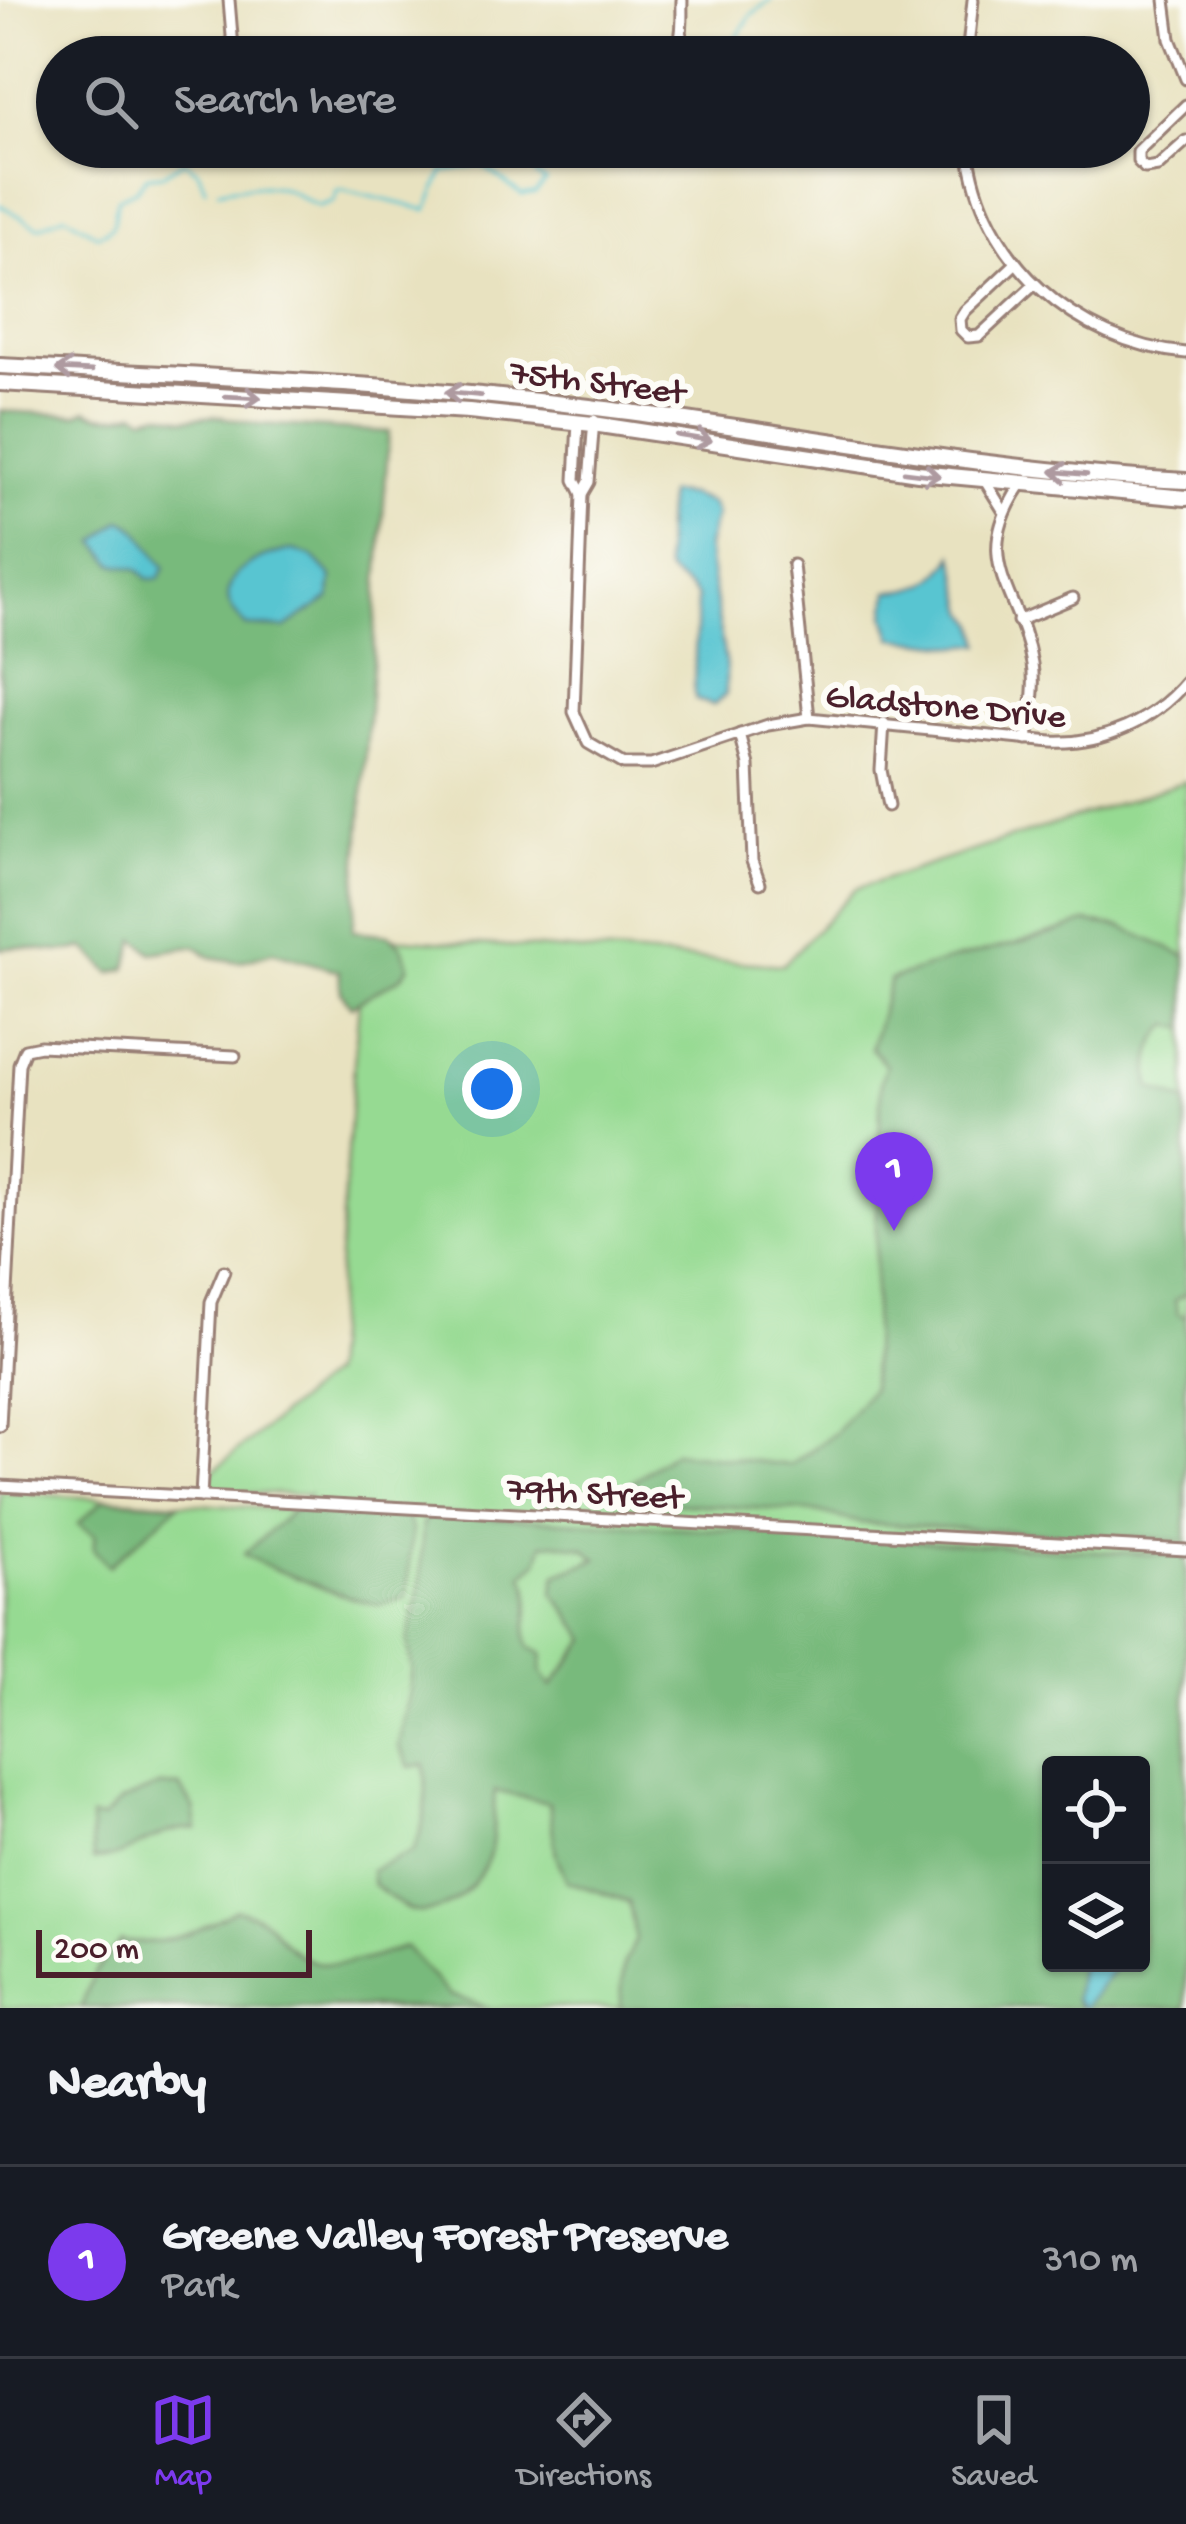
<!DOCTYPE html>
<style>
body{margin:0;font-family:"Gochi Hand",sans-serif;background:#20242c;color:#f1f3f6}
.controls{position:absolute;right:36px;bottom:36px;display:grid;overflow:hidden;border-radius:12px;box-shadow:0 3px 9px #0004}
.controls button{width:108px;height:108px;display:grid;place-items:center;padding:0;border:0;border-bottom:3px solid #363941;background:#171b24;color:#f1f3f6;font:60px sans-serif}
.scale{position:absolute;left:36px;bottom:30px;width:276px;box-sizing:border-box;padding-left:12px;border:6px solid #4a1f2b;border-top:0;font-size:33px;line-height:42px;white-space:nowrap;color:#4a1f2b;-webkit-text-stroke:9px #fdfcf7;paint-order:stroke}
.you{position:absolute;left:492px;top:1089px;width:42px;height:42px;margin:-30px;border:9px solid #fff;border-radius:50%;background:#1a73e8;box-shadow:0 0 0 18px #1a73e833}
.badge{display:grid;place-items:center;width:78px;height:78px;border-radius:50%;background:#7c3aed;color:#fff;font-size:39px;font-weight:700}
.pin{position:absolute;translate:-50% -99px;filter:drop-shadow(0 3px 6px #0008)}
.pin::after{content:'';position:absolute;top:63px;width:42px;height:36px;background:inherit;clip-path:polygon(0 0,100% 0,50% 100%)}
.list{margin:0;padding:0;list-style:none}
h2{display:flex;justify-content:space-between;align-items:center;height:156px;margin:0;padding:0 48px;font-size:51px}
h2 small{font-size:39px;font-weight:400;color:#9ea1a6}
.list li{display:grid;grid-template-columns:78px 1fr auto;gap:36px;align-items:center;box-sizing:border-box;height:192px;padding:0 48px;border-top:3px solid #363941}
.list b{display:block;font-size:45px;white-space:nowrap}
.list p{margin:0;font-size:39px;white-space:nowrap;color:#9ea1a6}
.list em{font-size:39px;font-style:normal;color:#9ea1a6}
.icon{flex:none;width:66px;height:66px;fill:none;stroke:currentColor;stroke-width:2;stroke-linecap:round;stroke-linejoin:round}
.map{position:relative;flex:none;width:1186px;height:2008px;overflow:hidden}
.search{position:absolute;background:#171b24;box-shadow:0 3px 9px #0004;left:36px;right:36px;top:36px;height:132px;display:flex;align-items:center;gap:30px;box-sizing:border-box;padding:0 42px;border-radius:66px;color:#9ea1a6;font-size:45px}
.sheet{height:348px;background:#171b24}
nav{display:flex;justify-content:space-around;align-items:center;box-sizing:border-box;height:168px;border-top:3px solid #363941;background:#171b24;font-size:33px;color:#9ea1a6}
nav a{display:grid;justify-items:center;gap:6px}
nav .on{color:#7c3aed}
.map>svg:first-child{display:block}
.green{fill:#96da92;stroke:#707c5e;stroke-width:3;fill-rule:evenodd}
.forest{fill:#78ba7c;stroke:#616c54;stroke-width:3;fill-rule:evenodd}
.water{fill:#58c5d1;stroke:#51727e;stroke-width:3}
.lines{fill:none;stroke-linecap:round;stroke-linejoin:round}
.stream{stroke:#58c5d1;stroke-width:3}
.minor-casing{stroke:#998076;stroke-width:15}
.secondary-casing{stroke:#998076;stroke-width:20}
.minor{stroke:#fff;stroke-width:9}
.secondary{stroke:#fff;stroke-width:14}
.oneway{stroke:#ae9aa0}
.labels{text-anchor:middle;stroke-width:12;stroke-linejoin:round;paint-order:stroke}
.street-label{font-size:36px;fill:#4a1f2b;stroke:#fdfcf7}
</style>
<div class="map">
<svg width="1186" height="2008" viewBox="0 0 1186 2008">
<rect width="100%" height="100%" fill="#fdfcf7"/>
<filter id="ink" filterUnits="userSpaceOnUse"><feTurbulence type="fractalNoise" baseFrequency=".00833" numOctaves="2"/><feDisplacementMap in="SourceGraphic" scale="24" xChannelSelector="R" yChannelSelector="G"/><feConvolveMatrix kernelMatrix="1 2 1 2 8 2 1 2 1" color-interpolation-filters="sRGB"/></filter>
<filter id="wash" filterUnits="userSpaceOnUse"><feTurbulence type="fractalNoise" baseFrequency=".004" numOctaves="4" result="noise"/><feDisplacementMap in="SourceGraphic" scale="48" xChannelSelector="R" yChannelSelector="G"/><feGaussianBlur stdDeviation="2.7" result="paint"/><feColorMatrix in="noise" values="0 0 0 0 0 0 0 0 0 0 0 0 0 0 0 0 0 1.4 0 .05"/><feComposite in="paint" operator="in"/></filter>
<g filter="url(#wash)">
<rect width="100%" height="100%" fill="#e8e2c0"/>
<g class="green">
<path d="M0 372 449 398 558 409 572 414 0 377Z"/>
<path d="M707 434 990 471 1186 487V493C1025 481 866 460 707 434Z"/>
<path d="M1186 781V2008H0V1492L293 1510 309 1495 216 1491 209 1488 207 1476 330 1374 364 936 783 965 855 889ZM1051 1765H1141V1963H1051Z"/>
</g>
<g class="forest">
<path d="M87 410C98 419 122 417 135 412L145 417 161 413 185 419 216 416 259 424 389 432 353 931 390 935 402 947 409 966 401 977 351 1006 341 992 339 971 273 952 239 962 210 957 196 946 152 953 136 939 126 969 111 973 85 948C53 957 29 943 0 949V411L76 415Z"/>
<path d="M1086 922 1121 927 1186 956V1028L1169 1025C1150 1044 1147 1063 1151 1088L1186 1102V1294L1175 1300 1178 1314 1186 1317V1541L861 1523 817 1512 626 1500 631 1483 674 1452 790 1465 835 1433 871 1389 881 1080 886 1065 871 1048 890 980C954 955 1022 946 1086 922Z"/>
<path d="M104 1499 179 1504 109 1566 93 1549 95 1535 78 1524Z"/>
<path d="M293 1510 407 1516 412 1530 407 1596C399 1598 388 1604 380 1604 359 1604 263 1566 244 1554Z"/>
<path d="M433 1514 1186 1556V2008H1084L1118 1963H1141V1765H1051V1963H1080L1075 1999 1081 2008H620L624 1963 636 1940 629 1902 567 1881 556 1855 549 1803 495 1791C493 1810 495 1830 491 1849 485 1879 447 1919 413 1911 400 1908 384 1892 373 1884L371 1870 413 1851C427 1821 428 1797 424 1764L410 1767 399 1746 409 1694 412 1669 407 1643 420 1587 423 1523ZM556 1543 585 1548 597 1559 556 1575 554 1593 587 1639 551 1687 541 1672 543 1654 529 1647C520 1621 539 1600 523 1575L538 1562 543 1544Z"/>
<path d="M159 1786 180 1787 194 1808 197 1829C156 1825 131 1860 93 1860L91 1818 102 1819 120 1802Z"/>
<path d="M236 1909C282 1922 264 1928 295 1952 327 1977 370 1958 405 1947L449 1995 491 2008H81L94 1973 121 1941C168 1947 196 1933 236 1909Z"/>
</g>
<g class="water">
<path d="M669 493 690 495 711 503 716 514 707 546 726 668V694L714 705 696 700 694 692 697 597C689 585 676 582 667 571 663 565 665 501 669 493Z"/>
<path d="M121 520C142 526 150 551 165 567L159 579H148L136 568 114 564 96 542Z"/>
<path d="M293 550 312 556 332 577 330 598 285 628 246 626C240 619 231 611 229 602 222 570 269 552 293 550Z"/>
<path d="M954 555 967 611 976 622 982 644 958 646 893 638 886 616 889 591C919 591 938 582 954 555Z"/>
<path d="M1080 1963H1118L1084 2008 1075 1999Z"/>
</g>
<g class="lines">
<g class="stream">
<path d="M728 57V50L752 14 771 0"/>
<path d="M218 191C234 187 266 184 281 188 295 192 306 202 319 206L334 201 337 190H343L427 210 443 172 482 165 522 195 535 193 546 181 537 177 533 158 555 147"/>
<path d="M0 205 39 227 65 215 97 235C121 226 112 218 118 198L136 190 147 176 162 175 184 161 198 171 206 189"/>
</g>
</g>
</g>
<g filter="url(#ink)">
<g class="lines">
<defs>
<g id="minor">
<path d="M229 0 233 48 256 57"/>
<path d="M1165 0 1170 39 1186 79"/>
<path d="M661 57C687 49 681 24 682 0"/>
<path d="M967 57 973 0"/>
<path d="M1186 105 1138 151V161L1145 168 1158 166 1186 141"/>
<path d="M968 147C980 260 1076 343 1186 353"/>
<path d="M1016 263 965 311 960 319 961 330 968 337 979 336 1035 284"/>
<path d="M594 420 589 482 582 494 574 712 588 743 624 764H651L768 725 809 718 1052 742C1104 744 1153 721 1186 682"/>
<path d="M578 422 575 480 582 494"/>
<path d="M985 481 1003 510"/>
<path d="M1021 485C968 563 1020 590 1032 664 1036 688 1030 715 1027 740"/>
<path d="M793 565 809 718"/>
<path d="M1018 621 1073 598"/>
<path d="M884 723 881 770 888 806"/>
<path d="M740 734 748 765 752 861 760 883"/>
<path d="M0 1426 19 1064 25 1049 40 1046 235 1056"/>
<path d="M0 1486 1186 1550"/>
<path d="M201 1497 211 1302 224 1271"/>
</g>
<g id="secondary">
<path d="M0 366C194 376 389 382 581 406 783 430 982 471 1186 481"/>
<path d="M0 383 469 411 593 424 918 473 1186 498"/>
</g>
</defs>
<use href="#minor" class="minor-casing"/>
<use href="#secondary" class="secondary-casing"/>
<use href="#minor" class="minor"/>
<use href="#secondary" class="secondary"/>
</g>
<defs><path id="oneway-shaft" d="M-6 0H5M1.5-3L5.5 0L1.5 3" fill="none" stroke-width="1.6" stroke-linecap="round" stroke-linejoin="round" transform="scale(3)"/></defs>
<g class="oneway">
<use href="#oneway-shaft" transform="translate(74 370) rotate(-177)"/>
<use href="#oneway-shaft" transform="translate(463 394) rotate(-175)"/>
<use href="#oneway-shaft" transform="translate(243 397) rotate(3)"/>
<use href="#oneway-shaft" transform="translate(694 438) rotate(9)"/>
<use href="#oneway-shaft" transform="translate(1069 473) rotate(-175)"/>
<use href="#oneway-shaft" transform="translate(922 474) rotate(7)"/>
</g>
</g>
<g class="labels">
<g class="street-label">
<text transform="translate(598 379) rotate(7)" y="13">75th Street</text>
<text transform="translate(946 703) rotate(5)" y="13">Gladstone Drive</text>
<text transform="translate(595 1490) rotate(3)" y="13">79th Street</text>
</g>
</g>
</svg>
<div class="controls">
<button><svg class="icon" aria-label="locate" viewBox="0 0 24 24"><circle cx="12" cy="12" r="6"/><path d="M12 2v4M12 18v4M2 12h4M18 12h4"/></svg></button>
<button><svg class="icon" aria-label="layers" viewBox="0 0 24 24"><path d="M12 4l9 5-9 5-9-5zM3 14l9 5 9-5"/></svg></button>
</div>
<div class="scale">200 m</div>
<div class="you"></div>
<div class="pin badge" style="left:894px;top:1231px">1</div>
<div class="search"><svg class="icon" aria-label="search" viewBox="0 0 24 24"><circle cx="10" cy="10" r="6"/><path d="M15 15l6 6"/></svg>Search here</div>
</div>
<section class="sheet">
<h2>Nearby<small></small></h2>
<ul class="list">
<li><span class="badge">1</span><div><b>Greene Valley Forest Preserve</b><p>Park</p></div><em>310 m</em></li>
</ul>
</section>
<nav>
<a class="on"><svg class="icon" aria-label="map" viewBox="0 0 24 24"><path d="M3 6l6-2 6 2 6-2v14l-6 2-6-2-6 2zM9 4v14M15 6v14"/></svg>Map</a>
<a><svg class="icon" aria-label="directions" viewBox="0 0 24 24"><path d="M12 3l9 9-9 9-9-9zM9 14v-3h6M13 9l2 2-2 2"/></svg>Directions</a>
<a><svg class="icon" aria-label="saved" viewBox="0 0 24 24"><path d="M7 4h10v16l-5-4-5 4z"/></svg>Saved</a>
</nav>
